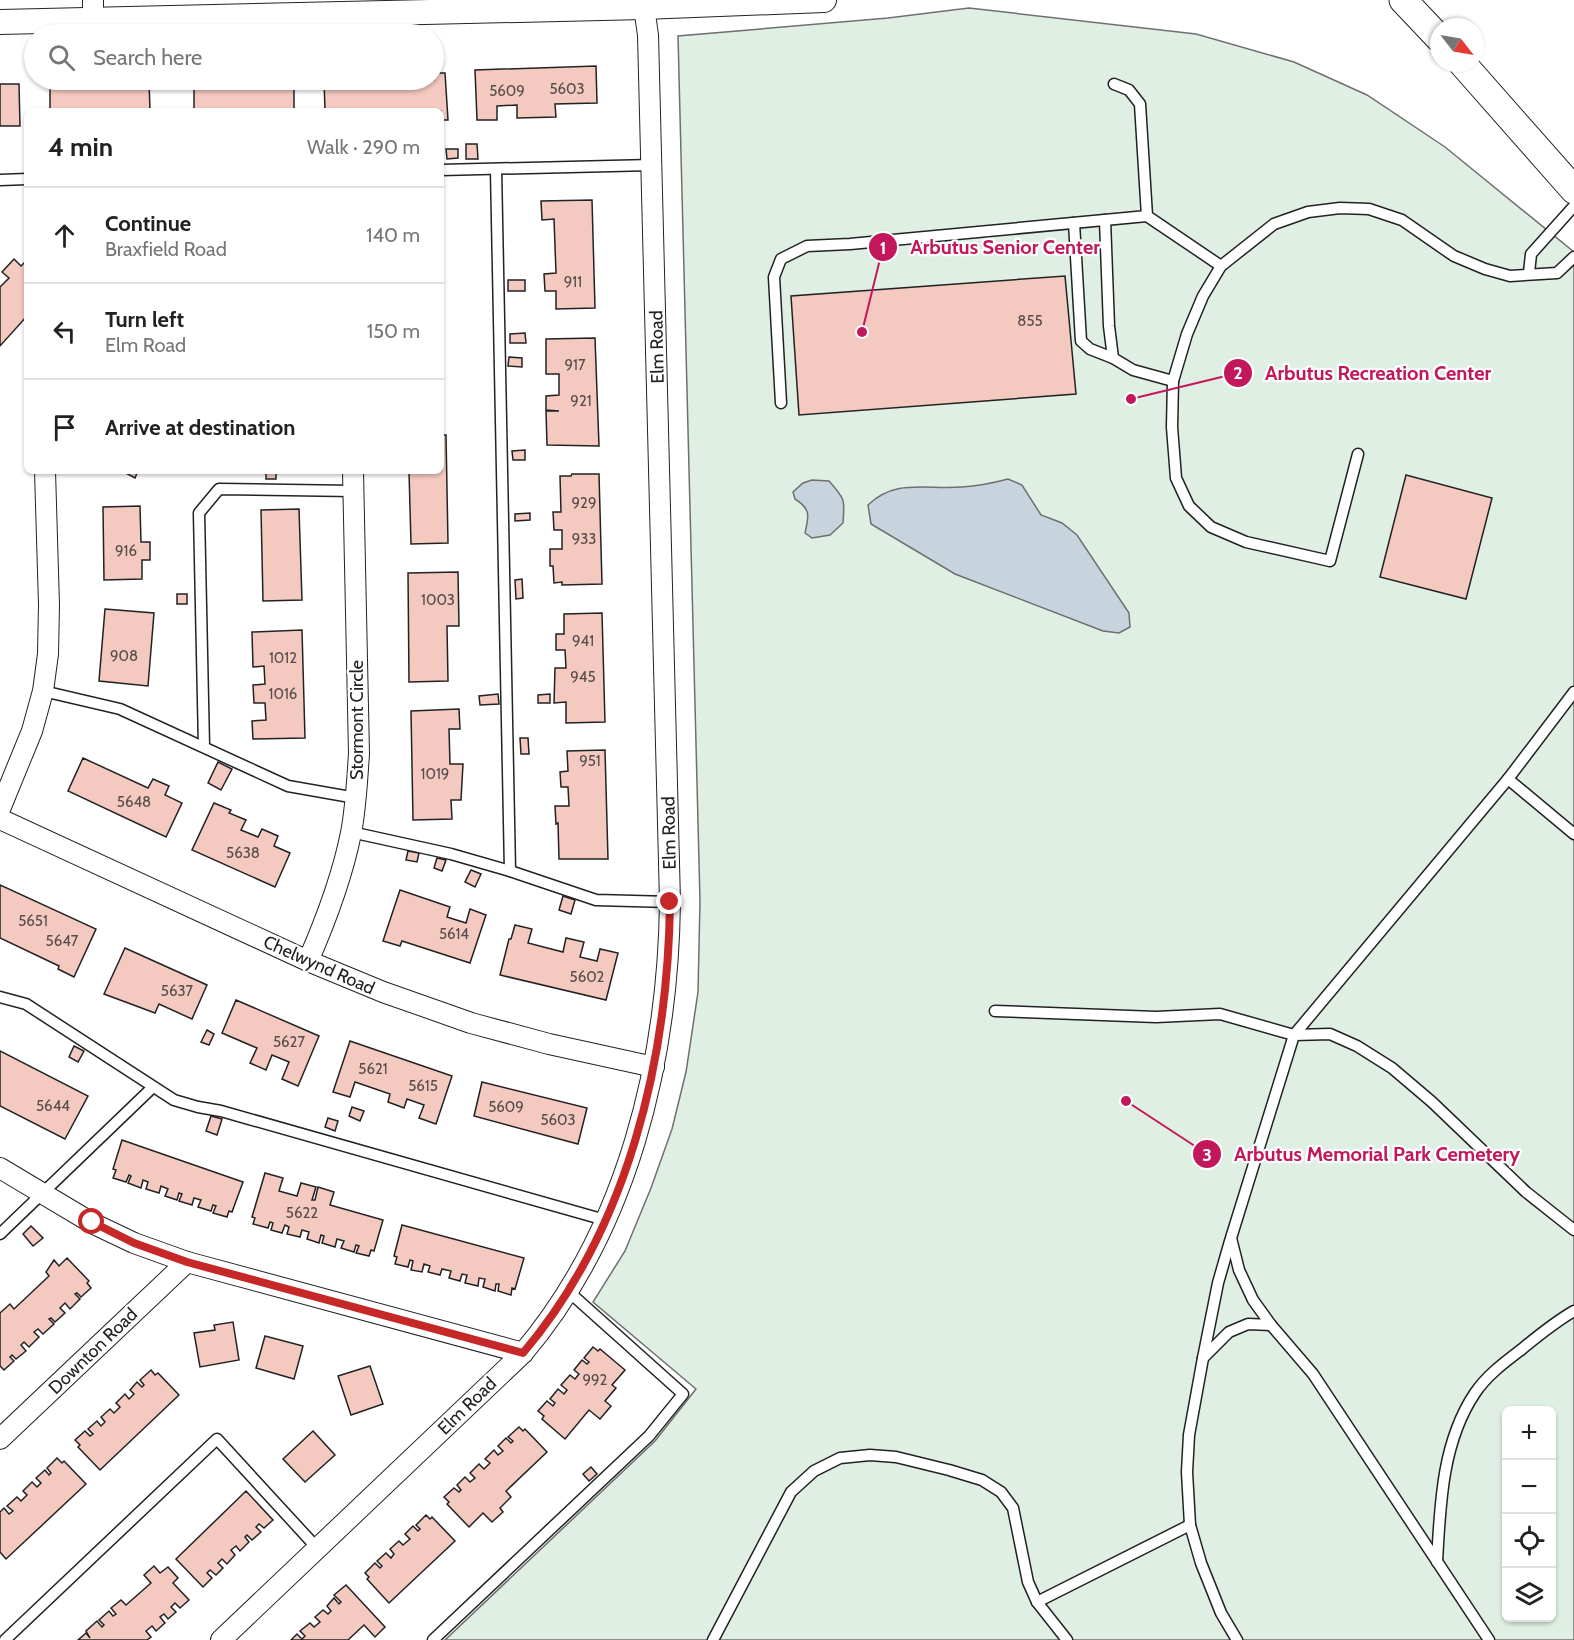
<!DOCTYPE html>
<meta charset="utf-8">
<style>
body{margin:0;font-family:Cabin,sans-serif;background:#f6f6f6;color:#222}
.controls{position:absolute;right:18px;bottom:18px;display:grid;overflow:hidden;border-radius:9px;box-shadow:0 2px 4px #0004}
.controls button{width:54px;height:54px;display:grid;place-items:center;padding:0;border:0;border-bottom:2px solid #e0e0e0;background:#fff;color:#222;font:30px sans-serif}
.compass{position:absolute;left:1430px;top:18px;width:54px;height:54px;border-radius:50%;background:#fff;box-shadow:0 2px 4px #0004;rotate:121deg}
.stop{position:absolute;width:18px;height:18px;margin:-14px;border:4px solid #c62828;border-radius:50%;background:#fff}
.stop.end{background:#c62828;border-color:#fff;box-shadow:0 2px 6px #0008}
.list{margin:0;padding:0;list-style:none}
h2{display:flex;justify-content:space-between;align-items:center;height:78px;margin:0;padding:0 24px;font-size:26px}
h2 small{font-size:20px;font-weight:400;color:#767676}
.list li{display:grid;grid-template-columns:39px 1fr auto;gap:18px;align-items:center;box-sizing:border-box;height:96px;padding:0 24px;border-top:2px solid #e0e0e0}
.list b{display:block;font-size:22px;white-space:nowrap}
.list p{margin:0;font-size:20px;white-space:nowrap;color:#767676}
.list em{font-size:20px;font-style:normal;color:#767676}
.icon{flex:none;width:33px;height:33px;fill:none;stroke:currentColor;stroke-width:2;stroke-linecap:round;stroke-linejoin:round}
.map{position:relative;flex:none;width:1574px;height:1640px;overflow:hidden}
.search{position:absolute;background:#fff;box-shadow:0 2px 4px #0004;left:24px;top:24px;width:420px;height:66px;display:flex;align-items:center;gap:15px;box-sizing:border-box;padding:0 21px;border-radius:33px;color:#767676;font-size:22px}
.panel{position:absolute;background:#fff;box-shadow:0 2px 4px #0004;left:24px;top:108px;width:420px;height:366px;border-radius:9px}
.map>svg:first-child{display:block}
.green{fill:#e0efe3;stroke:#6f6f6f;stroke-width:1.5;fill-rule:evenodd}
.water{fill:#c7d3dd;stroke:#6f6f6f;stroke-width:1.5}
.building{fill:#f3c9c0;stroke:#222;stroke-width:1.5}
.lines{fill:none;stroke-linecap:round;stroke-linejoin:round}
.service-casing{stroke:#222;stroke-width:13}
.minor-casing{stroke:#222;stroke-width:22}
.tertiary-casing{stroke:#222;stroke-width:26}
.secondary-casing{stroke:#222;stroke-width:29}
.service{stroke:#fff;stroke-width:10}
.minor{stroke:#fff;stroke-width:20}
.tertiary{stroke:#fff;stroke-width:24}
.secondary{stroke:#fff;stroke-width:27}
.route{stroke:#c62828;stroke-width:8}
.labels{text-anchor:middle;stroke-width:4.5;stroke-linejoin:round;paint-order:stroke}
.number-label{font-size:15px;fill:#564c4a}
.street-label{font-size:18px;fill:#222;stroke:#fff}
.leader{fill:none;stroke:#c2185b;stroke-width:2}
.callout-dot{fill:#c2185b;stroke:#fff;stroke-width:2}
.mark-label{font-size:18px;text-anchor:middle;font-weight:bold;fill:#fff}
.callout-label{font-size:20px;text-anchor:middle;font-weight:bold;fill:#c2185b;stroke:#fff;stroke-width:4.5;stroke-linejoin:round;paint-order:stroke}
</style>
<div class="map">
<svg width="1574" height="1640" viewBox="0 0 1574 1640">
<rect width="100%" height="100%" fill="#fff"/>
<path class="green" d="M969 8 1196 34 1294 62 1367 95 1445 147 1574 252V1640H445L655 1441 696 1389 593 1302 625 1251 651 1188 672 1129 686 1072 698 992 700 901 678 36 888 18ZM1506 1410H1552V1618H1506Z"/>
<g class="water">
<path d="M1008 479 1022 485 1041 515 1062 523 1077 535 1129 613 1130 627 1119 633 1103 631 955 574 871 524 868 505C896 478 926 490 962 487 978 486 993 483 1008 479Z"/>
<path d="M812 480 829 481C845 499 845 499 843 523L830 535 812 538 805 533C809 516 811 509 795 499L793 492 803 483Z"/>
</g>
<g class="building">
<path d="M596 66 597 103 555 104 556 117 517 118V105L497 106V120H477L475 70Z"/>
<path d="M434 73H445L448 120H441V111H325L324 80H434Z"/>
<path d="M131 80H149L150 111H50V86L131 84Z"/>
<path d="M294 80V111H194V83Z"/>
<path d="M0 84H19L20 126H0Z"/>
<path d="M466 144H477L478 159H466Z"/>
<path d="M446 149H458V158L447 159Z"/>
<path d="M592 200 595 308 556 309V291H545L544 274 556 273 554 219 542 220 541 201Z"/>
<path d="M14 259 21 266 27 260V316L0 346V287L9 278 2 272Z"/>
<path d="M1065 276 1076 394 799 415 791 296Z"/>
<rect x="508" y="280" width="17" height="11"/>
<path d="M525 333 526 343H510V334Z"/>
<path d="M595 338 599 446 547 445 546 411H559L546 410V396L559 395V374H546V339Z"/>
<path d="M509 357 522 358V367L508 366Z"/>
<path d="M441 435H446L448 543 411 544 409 471H441Z"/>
<path d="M525 450V460H513L512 451Z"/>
<path d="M122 471H138L135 478Z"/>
<rect x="266" y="471" width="10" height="8"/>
<path d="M572 474H599L602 584 562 585V582L554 583 553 566H550V549H562V530H554L553 512H561L560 476H571Z"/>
<path d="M1406 475 1492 498 1466 599 1380 577Z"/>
<path d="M140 506 141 542H150V560H142V579L104 580 103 507Z"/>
<path d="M299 509 302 600 263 601 261 510Z"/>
<path d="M530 513V520L515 521V514Z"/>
<path d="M458 572 459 626H447L448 681 409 682 408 573Z"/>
<path d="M522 579 523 598 516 599 515 580Z"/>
<rect x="177" y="594" width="10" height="10"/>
<path d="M105 609 154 613 148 686 99 681Z"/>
<path d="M602 613 605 722 566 723V702L554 703 555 668H566L565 650H556V634H564V614Z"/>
<path d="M302 630 305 738 253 739 252 721 266 720 265 703H254L253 685 265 684 264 666 253 667 252 632Z"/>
<path d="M498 694 499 704 480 705 479 696Z"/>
<path d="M550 694V703H538V695Z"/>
<path d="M459 709 460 729H449L450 764H463L461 800H451L452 819 413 820 411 711Z"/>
<path d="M520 738H528L529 754H521Z"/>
<path d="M605 750 608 859H559L558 823 556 824 555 806H569L568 787H561L560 772 568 771 567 751Z"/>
<path d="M83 758 148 788 153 779 169 786 165 795 182 803 166 837 68 791Z"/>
<path d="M218 762 232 769 221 790 208 783Z"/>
<path d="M214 803 231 810 229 813 246 820 241 830 258 837 262 829 278 836 274 846 290 853 275 887 192 850Z"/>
<path d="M408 851 419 853 417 862 406 860Z"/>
<path d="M437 858 446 860 442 871 434 868Z"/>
<path d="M471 870 481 874 475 887 465 882Z"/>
<path d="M0 885 96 929 74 977 58 969 59 966 0 938Z"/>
<path d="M400 890 450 907 447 917 466 923 470 909 486 915 470 963 402 941 400 946 383 941Z"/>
<path d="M563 896 575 900 571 914 559 910Z"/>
<path d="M515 925 532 929 528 943 563 952 566 938 584 942 580 957 597 961 600 949 618 953 606 1000 500 975 509 939H511Z"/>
<path d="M125 948 207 985 192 1019 159 1004 155 1013 104 994Z"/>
<path d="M236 1000 319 1036 298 1086 282 1079 289 1062 272 1055 266 1070 250 1063 257 1048 222 1033Z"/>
<path d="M207 1030 214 1034 209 1045 201 1042Z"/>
<path d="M350 1041 452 1076 436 1124 419 1118 424 1105 407 1099 404 1108 388 1102 390 1094 355 1082 350 1097 333 1092Z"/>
<path d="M74 1046 84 1051 78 1062 69 1057Z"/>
<path d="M0 1051 88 1096 65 1139 0 1106Z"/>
<path d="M482 1082 587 1108 578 1144 474 1116Z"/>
<path d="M352 1107 364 1111 360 1121 349 1116Z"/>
<path d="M211 1116 222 1119 217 1135 206 1131Z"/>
<path d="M328 1118 338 1121 335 1131 325 1127Z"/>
<path d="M122 1140 243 1182 232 1212 229 1211 227 1217 213 1213 216 1206 213 1205 211 1211 198 1207 201 1200 194 1198 192 1205 179 1201 182 1194 179 1193 177 1200 165 1196 168 1189 161 1186 159 1193 146 1189 148 1182 143 1180 141 1188 128 1183 131 1176 129 1175 126 1182 113 1178 116 1170 113 1169Z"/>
<path d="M265 1173 283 1178 279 1191 297 1196 301 1183 316 1187 312 1200H315L318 1187 334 1192 330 1205 383 1220 374 1251 371 1250 369 1256 356 1253 359 1246 356 1245 354 1252 341 1248 344 1241 337 1239 335 1247 322 1243 324 1236 321 1235 319 1243 307 1239 309 1232 302 1230 300 1237 287 1234 289 1227 285 1225 282 1233 271 1230 273 1223 270 1222 268 1228 253 1224 255 1218 252 1217Z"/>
<path d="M402 1225 524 1258 515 1289 512 1288 511 1295 498 1291 499 1284H496L495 1291 483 1287 485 1279 479 1278 478 1286 465 1283 467 1275 462 1274 460 1281 449 1278 451 1271 442 1269 440 1275 428 1272 430 1266 424 1264 422 1272 411 1270 413 1261 410 1260 408 1267 395 1264 397 1257 394 1256Z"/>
<path d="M31 1226 43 1238 33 1246 23 1234Z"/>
<path d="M67 1258 89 1281 87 1283 91 1288 81 1297 77 1293 75 1294 80 1299 70 1309 65 1303 60 1308 65 1313 55 1322 51 1318 49 1319 54 1324 43 1334 38 1329 34 1332 39 1337 29 1347 24 1342 21 1345 26 1351 16 1359 12 1355 10 1357 14 1361 4 1370 0 1366V1313L10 1304 14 1309 49 1276 46 1272 54 1260 59 1266Z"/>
<path d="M233 1322 239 1360 200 1367 194 1333 215 1330 214 1325Z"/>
<path d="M265 1336 303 1346 294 1379 256 1368Z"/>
<path d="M593 1347 598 1351 600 1349 625 1370 612 1385 616 1388 605 1401 611 1406 600 1419 589 1410 565 1439 542 1419 544 1416 538 1411 547 1401 553 1406 555 1403 550 1399 558 1389 564 1394 567 1390 561 1385 570 1375 575 1379 579 1374 574 1370 582 1360 587 1364 589 1362 584 1358Z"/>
<path d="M370 1366 383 1404 351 1415 338 1376Z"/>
<path d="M151 1370 155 1375 158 1373 179 1395 100 1470 78 1447 80 1445 75 1440 85 1431 90 1436 93 1434 88 1429 97 1421 101 1426 105 1422 101 1417 110 1409 114 1413 120 1407 116 1403 125 1394 129 1399 134 1394 130 1390 137 1382 142 1387 144 1385 140 1380Z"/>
<path d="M519 1427 523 1431 525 1429 547 1452 506 1491 511 1497 500 1508 503 1512 492 1522 483 1513 469 1527 447 1504 449 1502 444 1497 454 1488 459 1492 461 1490 457 1485 465 1477 470 1482 475 1478 470 1473 479 1464 484 1469 490 1463 485 1459 494 1450 498 1455 503 1451 498 1446 506 1438 511 1443 513 1441 508 1437Z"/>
<path d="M313 1431 335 1455 305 1482 283 1459Z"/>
<path d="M57 1458 62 1463 64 1461 86 1484 6 1559 0 1552V1512L4 1508 9 1514 13 1511 7 1506 17 1497 21 1501 27 1495 23 1491 32 1482 37 1487 41 1483 36 1478 45 1470 49 1475 51 1473 47 1468Z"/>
<path d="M591 1467 597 1474 589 1481 583 1474Z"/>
<path d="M246 1491 273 1520 264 1528 259 1524 256 1527 261 1532 252 1540 247 1535 245 1537 249 1542 240 1551 236 1546 231 1550 235 1555 227 1564 222 1559 218 1563 223 1568 216 1575 210 1570 207 1573 212 1578 203 1587 176 1559Z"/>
<path d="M426 1515 430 1519 432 1517 455 1541 389 1603 367 1579 369 1577 365 1573 375 1563 380 1568 382 1566 377 1561 386 1553 391 1558 394 1554 390 1549 399 1541 403 1545 410 1539 405 1534 413 1526 418 1531 420 1529 416 1525Z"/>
<path d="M154 1566 160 1573 168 1567 178 1578 173 1583 189 1600 180 1608 175 1603 171 1607 176 1612 168 1619 164 1614 160 1617 165 1623 156 1631 152 1626 146 1631 151 1637 147 1640H78L86 1633 90 1638 86 1631 97 1621 102 1627 104 1625 99 1620 109 1611 113 1616 116 1614 111 1608 121 1600 126 1605 151 1583 144 1575Z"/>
<path d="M346 1585 385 1627 375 1637 364 1625 348 1640H291L297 1634 302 1639 305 1636 300 1631 310 1623 314 1627 320 1622 315 1617 323 1610 328 1614 331 1611 327 1606 334 1598 339 1604 341 1602 334 1595Z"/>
</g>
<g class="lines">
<defs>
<g id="service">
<path d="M1114 84 1129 90 1140 104 1147 216 1221 266"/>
<path d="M496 169 510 871"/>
<path d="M441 170 652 165"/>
<path d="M0 180 27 179"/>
<path d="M1105 220 1109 326 1113 358 1133 370 1173 381"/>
<path d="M1074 223 1081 341 1090 349 1113 358"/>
<path d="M1529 273 1531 254 1574 206"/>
<path d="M781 403 774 277 781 259 807 246 850 244 1147 216"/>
<path d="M1358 454 1330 561 1246 542 1211 527 1189 506 1176 478 1172 427 1173 381 1187 334 1203 296 1221 266 1274 224 1308 212 1340 208 1369 209 1402 220 1454 256 1485 269 1510 276 1557 273 1574 257"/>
<path d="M43 691 120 709 288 786 356 798"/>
<path d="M204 747 199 513 219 489 354 491"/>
<path d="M1508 779 1574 834"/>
<path d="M351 832 451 854 510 871 596 900 670 902"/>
<path d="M0 997 26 1004 174 1100 198 1107 221 1111 605 1220"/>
<path d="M995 1011 1156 1017 1220 1014 1294 1035 1330 1034 1357 1046 1392 1068 1432 1102 1526 1192 1574 1230"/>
<path d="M0 1234 153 1087"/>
<path d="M1203 1358 1218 1283 1230 1241"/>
<path d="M1437 1562C1440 1505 1442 1442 1475 1393 1487 1375 1505 1362 1522 1349 1539 1335 1555 1322 1574 1311"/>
<path d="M1037 1602 1190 1525"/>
<path d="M5 1640 217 1439 318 1549"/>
<path d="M433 1640 649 1436 683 1394 568 1291"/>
<path d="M713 1640 791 1492 814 1471 840 1458 870 1455 896 1457 949 1470 982 1480 1001 1492 1013 1508 1028 1582 1037 1602 1067 1640"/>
<path d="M1237 1640 1221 1613 1201 1563 1190 1525 1187 1472 1189 1435 1203 1358 1229 1332 1248 1324 1271 1325"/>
<path d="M1489 1640 1313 1374 1271 1325 1253 1300 1239 1270 1231 1238 1294 1035 1508 779 1574 692"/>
</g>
<g id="minor">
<path d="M93 0V20"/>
<path d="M0 809 32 731 43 691 48 654 49 605 45 471"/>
<path d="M0 819 308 961 383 992 471 1023 549 1044 654 1067"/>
<path d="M308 961C326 920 342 878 351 833 356 807 357 781 359 754L353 471"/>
<path d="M0 1168 92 1223 134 1243 187 1262 523 1353"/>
<path d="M0 1439 187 1262"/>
<path d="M221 1640 523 1353C628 1229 668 1061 670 902L648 35 643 0"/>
</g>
<path id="tertiary" d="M0 22 644 7 824 0"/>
<g id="secondary">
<path d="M1403 0 1439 38"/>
<path d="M1462 63 1574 190"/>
</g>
</defs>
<use href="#service" class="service-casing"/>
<use href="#minor" class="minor-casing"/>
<use href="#tertiary" class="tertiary-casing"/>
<use href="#secondary" class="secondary-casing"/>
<use href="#service" class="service"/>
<use href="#minor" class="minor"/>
<use href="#tertiary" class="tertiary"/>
<use href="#secondary" class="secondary"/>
</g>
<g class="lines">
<path class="route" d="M92 1222 134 1243 187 1262 523 1353C628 1229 668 1061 670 902"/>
</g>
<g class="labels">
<g class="number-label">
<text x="567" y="94">5603</text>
<text x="507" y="96">5609</text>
<text x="573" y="287">911</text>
<text x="1030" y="326">855</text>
<text x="575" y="370">917</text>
<text x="581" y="406">921</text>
<text x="584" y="508">929</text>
<text x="584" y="544">933</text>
<text x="126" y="556">916</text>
<text x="438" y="605">1003</text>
<text x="583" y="646">941</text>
<text x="124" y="661">908</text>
<text x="283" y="663">1012</text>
<text x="583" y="682">945</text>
<text x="283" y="699">1016</text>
<text x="590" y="766">951</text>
<text x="435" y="779">1019</text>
<text x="134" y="807">5648</text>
<text x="243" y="858">5638</text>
<text x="33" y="926">5651</text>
<text x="454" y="939">5614</text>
<text x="62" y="946">5647</text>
<text x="587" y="982">5602</text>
<text x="177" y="996">5637</text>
<text x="289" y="1047">5627</text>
<text x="373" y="1074">5621</text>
<text x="423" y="1091">5615</text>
<text x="53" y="1111">5644</text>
<text x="506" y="1112">5609</text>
<text x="558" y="1125">5603</text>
<text x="302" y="1218">5622</text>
<text x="595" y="1385">992</text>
</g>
<g class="street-label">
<text transform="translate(657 347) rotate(-91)" y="6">Elm Road</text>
<text transform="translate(357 720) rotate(-90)" y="6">Stormont Circle</text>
<text transform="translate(669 833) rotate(-91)" y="6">Elm Road</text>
<text transform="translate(319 965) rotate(24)" y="6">Chelwynd Road</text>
<text transform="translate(93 1351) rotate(-44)" y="6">Downton Road</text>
<text transform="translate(467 1406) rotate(-44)" y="6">Elm Road</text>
</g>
</g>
<path class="leader" d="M862 332L883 247M1131 399L1238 373M1126 1101L1207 1154"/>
<g class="callout-dot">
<circle cx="862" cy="332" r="6"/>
<circle cx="1131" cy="399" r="6"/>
<circle cx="1126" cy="1101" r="6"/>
<circle cx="883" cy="247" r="15"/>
<circle cx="1238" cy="373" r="15"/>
<circle cx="1207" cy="1154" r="15"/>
</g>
<g class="mark-label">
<text x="883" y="254">1</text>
<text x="1238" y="379">2</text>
<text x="1207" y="1161">3</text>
</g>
<g class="callout-label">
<text x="1005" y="254">Arbutus Senior Center</text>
<text x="1378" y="380">Arbutus Recreation Center</text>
<text x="1377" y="1161">Arbutus Memorial Park Cemetery</text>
</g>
</svg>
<div class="controls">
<button>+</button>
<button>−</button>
<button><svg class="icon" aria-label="locate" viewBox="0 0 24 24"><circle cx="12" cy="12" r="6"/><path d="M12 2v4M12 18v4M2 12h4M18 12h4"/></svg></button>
<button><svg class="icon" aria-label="layers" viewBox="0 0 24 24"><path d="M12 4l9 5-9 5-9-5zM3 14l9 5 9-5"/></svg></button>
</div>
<svg class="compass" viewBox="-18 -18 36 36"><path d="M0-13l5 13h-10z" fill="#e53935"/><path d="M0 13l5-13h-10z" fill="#767676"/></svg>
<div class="stop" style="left:92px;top:1222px"></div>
<div class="stop end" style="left:670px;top:902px"></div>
<div class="search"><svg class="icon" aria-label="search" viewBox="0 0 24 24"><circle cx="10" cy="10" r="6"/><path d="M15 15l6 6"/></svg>Search here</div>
<section class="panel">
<h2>4 min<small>Walk · 290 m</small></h2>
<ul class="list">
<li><svg class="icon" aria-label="ahead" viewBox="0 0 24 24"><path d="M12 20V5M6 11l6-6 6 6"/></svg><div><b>Continue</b><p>Braxfield Road</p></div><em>140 m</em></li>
<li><svg class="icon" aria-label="left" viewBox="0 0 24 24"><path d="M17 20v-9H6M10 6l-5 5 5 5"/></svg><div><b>Turn left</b><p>Elm Road</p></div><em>150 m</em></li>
<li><svg class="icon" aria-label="arrive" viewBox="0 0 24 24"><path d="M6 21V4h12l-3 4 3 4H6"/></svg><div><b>Arrive at destination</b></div></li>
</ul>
</section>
</div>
